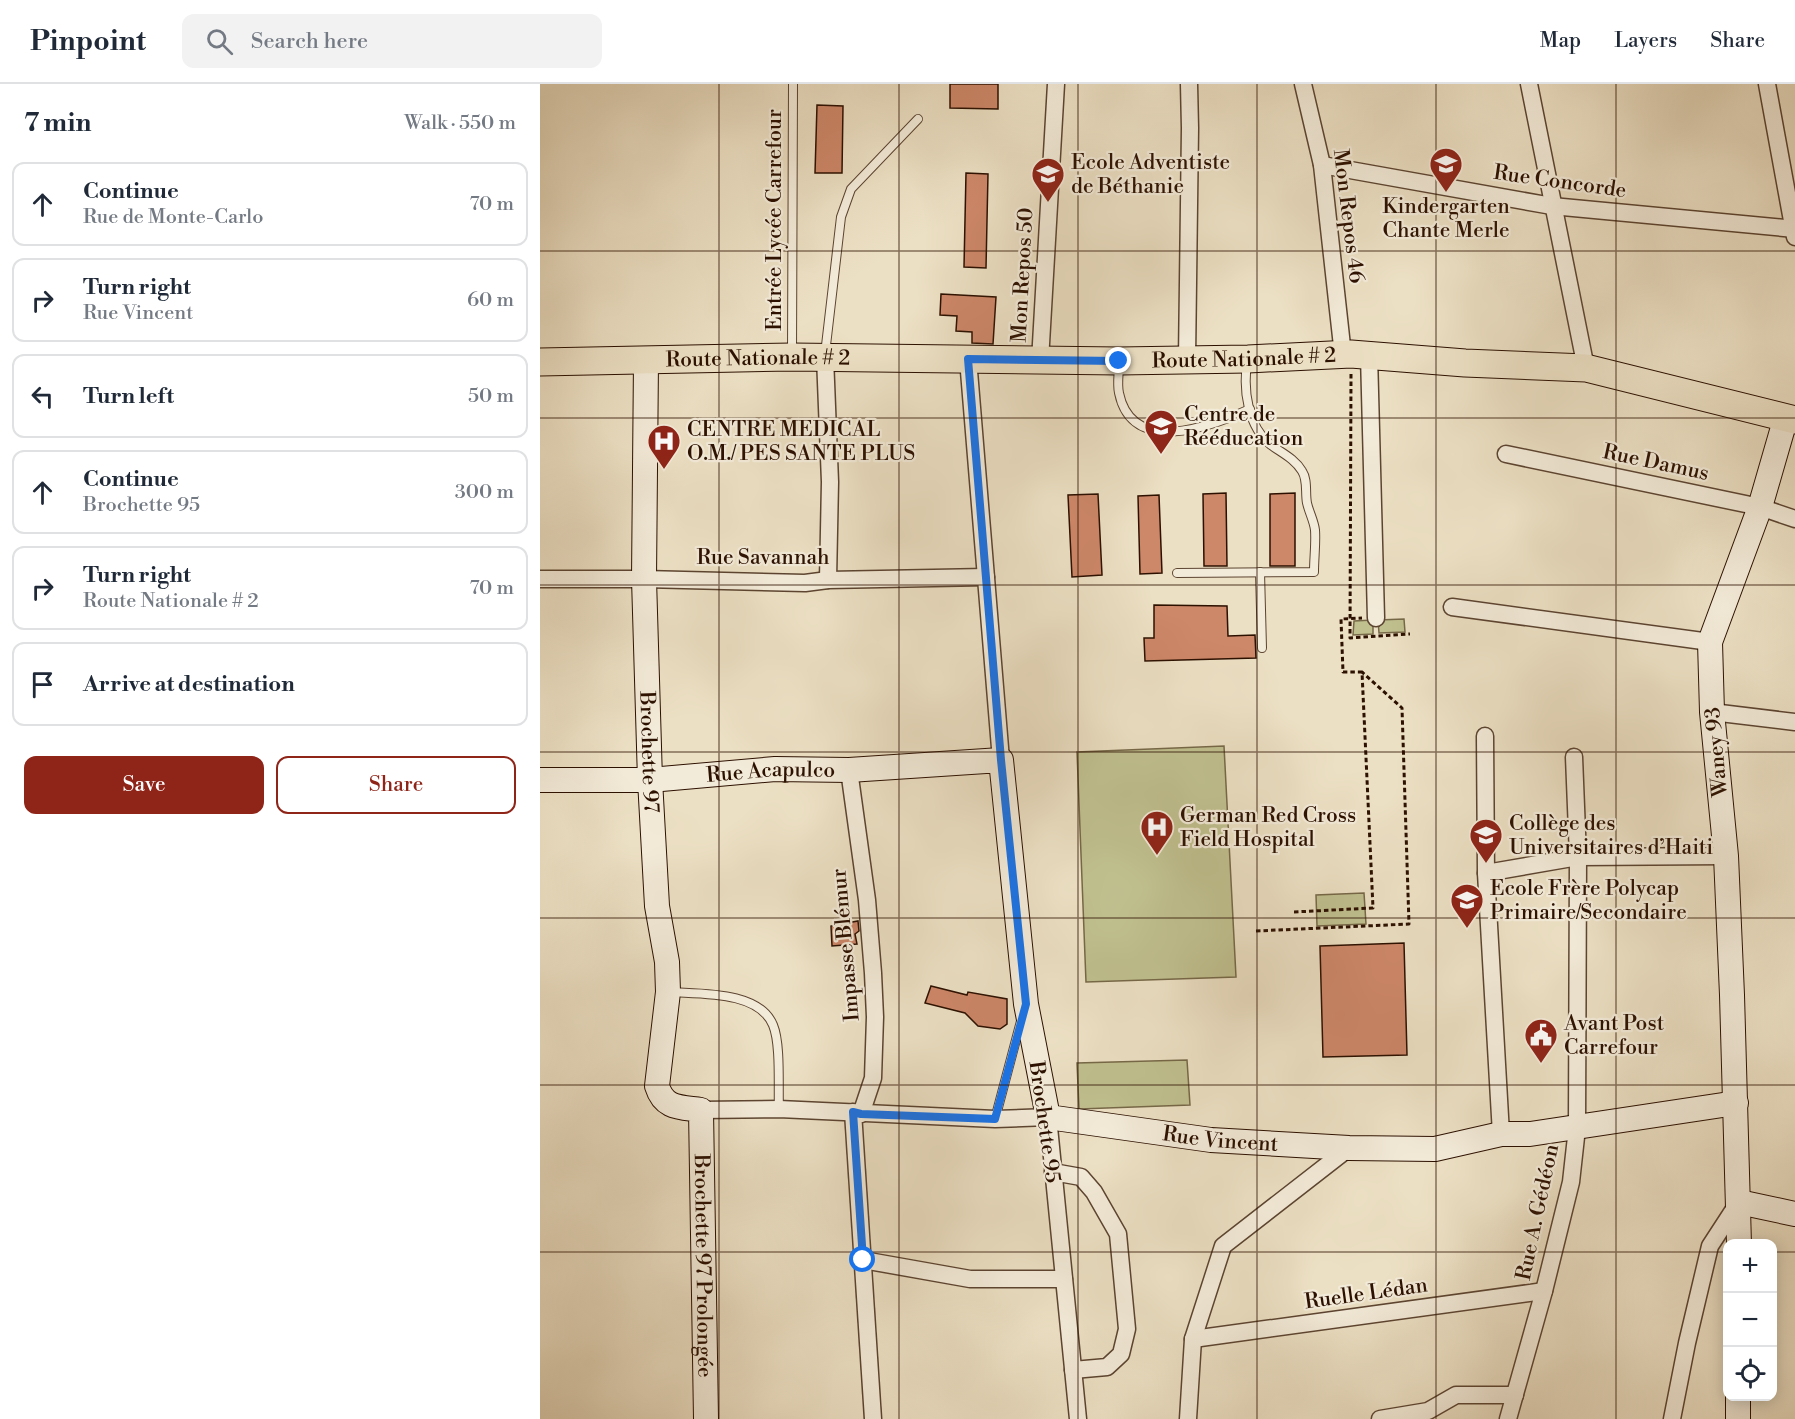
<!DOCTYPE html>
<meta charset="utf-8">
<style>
body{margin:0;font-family:"Libre Bodoni",serif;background:#f2f2f3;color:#1f2937}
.controls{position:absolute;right:18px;bottom:18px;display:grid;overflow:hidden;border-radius:12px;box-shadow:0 3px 15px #0003}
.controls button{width:54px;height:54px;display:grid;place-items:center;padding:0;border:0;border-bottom:2px solid #e0e1e3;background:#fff;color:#1f2937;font:30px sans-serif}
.stop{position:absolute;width:18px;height:18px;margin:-14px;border:4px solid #1a73e8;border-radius:50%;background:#fff}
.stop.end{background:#1a73e8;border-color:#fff;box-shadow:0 2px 6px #0008}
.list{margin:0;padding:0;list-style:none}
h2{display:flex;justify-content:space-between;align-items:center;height:78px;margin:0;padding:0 24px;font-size:26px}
h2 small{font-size:20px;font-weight:400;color:#747a83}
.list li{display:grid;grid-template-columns:39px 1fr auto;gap:18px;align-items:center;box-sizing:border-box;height:84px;margin:0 12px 12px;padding:0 12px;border:2px solid #e0e1e3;border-radius:12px}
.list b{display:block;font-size:22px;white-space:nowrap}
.list p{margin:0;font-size:20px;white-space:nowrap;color:#747a83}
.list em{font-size:20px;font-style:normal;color:#747a83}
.actions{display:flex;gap:12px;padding:18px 24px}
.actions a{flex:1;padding:14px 0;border:2px solid #8f2418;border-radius:12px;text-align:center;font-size:21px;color:#8f2418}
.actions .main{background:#8f2418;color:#fff}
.icon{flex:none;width:33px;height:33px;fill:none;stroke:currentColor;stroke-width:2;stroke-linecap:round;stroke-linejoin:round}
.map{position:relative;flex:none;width:1255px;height:1335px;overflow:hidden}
header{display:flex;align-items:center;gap:36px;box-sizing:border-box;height:84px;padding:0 30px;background:#fff;border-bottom:2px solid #e0e1e3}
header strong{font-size:28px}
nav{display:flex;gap:33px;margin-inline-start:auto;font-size:21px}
.search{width:420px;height:54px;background:#f2f2f3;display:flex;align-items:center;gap:15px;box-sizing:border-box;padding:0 21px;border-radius:12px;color:#747a83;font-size:22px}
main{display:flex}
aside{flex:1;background:#fff}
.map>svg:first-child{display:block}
.green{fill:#c0c08f;stroke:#766848;stroke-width:1.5}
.building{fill:#cd8769;stroke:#2c1000;stroke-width:1.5}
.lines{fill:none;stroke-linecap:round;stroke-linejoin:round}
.lane-casing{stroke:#5c4431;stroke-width:10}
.street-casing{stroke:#5c4431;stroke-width:19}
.secondary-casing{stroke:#2c1000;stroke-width:26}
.primary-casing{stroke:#2c1000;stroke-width:29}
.path{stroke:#2c1000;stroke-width:3;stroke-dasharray:4.5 3;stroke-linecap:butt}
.lane{stroke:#f3ebd9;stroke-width:8}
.street{stroke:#f3ebd9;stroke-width:16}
.secondary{stroke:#f3ebd9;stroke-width:24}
.primary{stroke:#ece0c4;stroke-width:27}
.route{stroke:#1a73e8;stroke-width:8}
.grid{fill:none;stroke:#2c1000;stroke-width:1.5;stroke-opacity:0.55}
.labels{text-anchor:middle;stroke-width:4.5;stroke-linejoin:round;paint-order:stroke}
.poi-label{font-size:21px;fill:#2c1000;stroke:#f3ebd9;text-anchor:start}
.street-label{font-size:21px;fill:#2c1000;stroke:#f3ebd9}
</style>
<header>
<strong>Pinpoint</strong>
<div class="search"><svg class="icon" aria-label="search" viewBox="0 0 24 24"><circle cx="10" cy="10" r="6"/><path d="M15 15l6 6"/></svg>Search here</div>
<nav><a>Map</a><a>Layers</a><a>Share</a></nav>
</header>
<main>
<aside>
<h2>7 min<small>Walk · 550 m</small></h2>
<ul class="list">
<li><svg class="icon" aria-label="ahead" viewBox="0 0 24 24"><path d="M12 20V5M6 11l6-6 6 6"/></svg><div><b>Continue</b><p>Rue de Monte-Carlo</p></div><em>70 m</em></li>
<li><svg class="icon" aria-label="right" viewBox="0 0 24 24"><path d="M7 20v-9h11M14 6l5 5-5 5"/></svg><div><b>Turn right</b><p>Rue Vincent</p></div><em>60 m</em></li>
<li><svg class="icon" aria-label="left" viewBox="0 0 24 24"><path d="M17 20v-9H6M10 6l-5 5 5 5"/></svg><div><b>Turn left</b></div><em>50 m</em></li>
<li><svg class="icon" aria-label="ahead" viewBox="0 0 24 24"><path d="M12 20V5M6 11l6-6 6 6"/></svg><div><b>Continue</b><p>Brochette 95</p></div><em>300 m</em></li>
<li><svg class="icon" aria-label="right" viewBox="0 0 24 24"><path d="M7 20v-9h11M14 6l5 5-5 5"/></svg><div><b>Turn right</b><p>Route Nationale # 2</p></div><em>70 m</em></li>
<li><svg class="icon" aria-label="arrive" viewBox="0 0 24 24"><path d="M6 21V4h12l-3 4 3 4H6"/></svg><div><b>Arrive at destination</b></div></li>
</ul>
<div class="actions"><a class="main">Save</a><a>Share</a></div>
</aside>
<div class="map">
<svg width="1255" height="1335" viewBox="0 0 1255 1335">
<rect width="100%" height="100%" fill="#ece0c4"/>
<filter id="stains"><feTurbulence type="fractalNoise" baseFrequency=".00333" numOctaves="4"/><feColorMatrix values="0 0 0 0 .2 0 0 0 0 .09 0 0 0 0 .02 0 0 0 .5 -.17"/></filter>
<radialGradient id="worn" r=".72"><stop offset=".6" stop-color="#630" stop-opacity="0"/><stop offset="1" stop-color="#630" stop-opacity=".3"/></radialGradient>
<g class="green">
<path d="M864 535 865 548 839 549 838 536Z"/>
<path d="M833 536V550L813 551 814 537Z"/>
<path d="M684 662 696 893 546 898 537 668Z"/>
<path d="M824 809 826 840 777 842 776 811Z"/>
<path d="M647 976 650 1021 539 1025 537 979Z"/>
</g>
<g class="building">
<path d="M410 0H458V25L410 24Z"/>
<path d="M277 21 303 22 302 89H275Z"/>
<path d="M426 89 448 90 446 184 424 183Z"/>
<path d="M401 210 456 213 453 260 432 259V248L416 247 417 232 400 231Z"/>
<path d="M686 409 687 482H664L663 410Z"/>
<path d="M755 409V482H730V410Z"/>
<path d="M558 410 562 491 532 493 528 411Z"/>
<path d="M619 411 622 489 600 490 598 412Z"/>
<path d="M614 521 687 522 688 552 715 551 716 574 605 577 604 554H614Z"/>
<path d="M318 837 319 847 315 850 317 860 292 862 291 842Z"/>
<path d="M864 859 867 971 783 973 780 862Z"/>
<path d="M391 902 427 911 428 908 467 915V940L460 945 438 942 425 929 385 919Z"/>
</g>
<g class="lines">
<defs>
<g id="lane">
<path d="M252 270 253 0"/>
<path d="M285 270 301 133 311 105 378 35"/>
<path d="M579 280C579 289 577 300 579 309 592 373 672 342 710 325"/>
<path d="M720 488 722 564"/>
<path d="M637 489 774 488C774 474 776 459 775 446 774 437 769 428 767 419 765 409 768 396 762 387 755 375 742 369 731 361 708 343 703 307 707 280"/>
<path d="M131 908C161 910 219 907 233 941 241 960 238 1003 239 1025"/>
<path d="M455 1035 481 937"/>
</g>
<g id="street">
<path d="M763 0 782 81 803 271"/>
<path d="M989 0 1046 284"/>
<path d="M1227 0 1255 153"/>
<path d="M782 81 1012 122 1255 145"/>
<path d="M829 271 836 534"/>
<path d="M285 273 290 398 288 496"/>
<path d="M428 275 461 676"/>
<path d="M647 275 650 44 649 0"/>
<path d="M500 277 516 0"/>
<path d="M966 370 1220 423 1255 435"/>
<path d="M0 495H104L265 499 288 496 446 493"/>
<path d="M912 523 1170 558"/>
<path d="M1172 628 1255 638"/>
<path d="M945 652 946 789 961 1050"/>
<path d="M309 686 327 816 333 889 335 933 333 994 321 1030"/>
<path d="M946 789 1038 773 1186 772"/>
<path d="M161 1026 239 1025 455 1035 508 1033 538 1335"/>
<path d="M313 1028 333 1335"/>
<path d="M513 1088 541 1093 554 1108 578 1150 587 1245 581 1270 567 1283 533 1286"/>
<path d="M323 1176 430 1195H524"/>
<path d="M653 1255 1004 1207"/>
<path d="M648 1335 653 1255 683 1162 809 1064"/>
<path d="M840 1335 888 1327 916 1311H975"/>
<path d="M968 1335 1004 1207 1031 1098 1037 1044 1038 773 1034 673"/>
<path d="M1132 1335 1147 1259 1170 1162 1198 1119"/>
</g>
<g id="secondary">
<path id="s1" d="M106 276 104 495 110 696 117 822 127 878 128 908 117 1002C124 1025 140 1023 161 1026L166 1335"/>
<path id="s2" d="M0 696H110L235 685 309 686 461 676 486 920 508 1033 671 1056 809 1064 895 1065 961 1050H990L1196 1019"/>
<path d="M1199 1118 1255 1130"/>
<path d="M1199 1160 1192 911 1186 772 1172 628 1170 558 1220 423 1246 333"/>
<path d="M1198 1335V1312"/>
</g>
<g id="primary">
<path id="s3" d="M0 278 252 273 579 277 708 275 811 270 925 279 1046 284 1255 336"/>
</g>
</defs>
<use href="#lane" class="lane-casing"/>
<use href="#street" class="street-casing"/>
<use href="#secondary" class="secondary-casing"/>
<use href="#primary" class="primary-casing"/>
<g class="path">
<path d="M811 290 810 554 870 550"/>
<path d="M754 828 833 824 822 588H803L801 535 822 534"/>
<path d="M716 847 869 840 862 624 822 588"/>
</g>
<use href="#lane" class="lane"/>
<use href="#street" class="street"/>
<use href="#secondary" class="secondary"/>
<use href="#primary" class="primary"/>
</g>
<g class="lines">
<path class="route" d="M323 1176 313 1028 321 1030 455 1035 486 920 461 676 428 275 579 277"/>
</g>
<path class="grid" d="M179 0V1335M359 0V1335M538 0V1335M717 0V1335M896 0V1335M1076 0V1335M0 167H1255M0 334H1255M0 501H1255M0 668H1255M0 834H1255M0 1001H1255M0 1168H1188M1232 1168H1255"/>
<defs>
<symbol id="school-pin" viewBox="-11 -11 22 30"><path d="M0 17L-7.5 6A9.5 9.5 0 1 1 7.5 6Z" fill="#8f2418" stroke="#f3ebd9"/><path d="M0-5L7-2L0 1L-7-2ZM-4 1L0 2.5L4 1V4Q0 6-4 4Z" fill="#fff"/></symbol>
<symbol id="hospital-pin" viewBox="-11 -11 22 30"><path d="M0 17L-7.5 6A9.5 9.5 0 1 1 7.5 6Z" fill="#8f2418" stroke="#f3ebd9"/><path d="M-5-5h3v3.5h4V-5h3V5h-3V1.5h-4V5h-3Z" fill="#fff"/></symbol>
<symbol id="civic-pin" viewBox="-11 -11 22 30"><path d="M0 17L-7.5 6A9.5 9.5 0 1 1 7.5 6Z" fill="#8f2418" stroke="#f3ebd9"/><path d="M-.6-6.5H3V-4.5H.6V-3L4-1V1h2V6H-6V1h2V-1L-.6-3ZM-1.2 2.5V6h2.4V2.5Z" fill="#fff"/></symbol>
</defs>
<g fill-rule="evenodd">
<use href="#school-pin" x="887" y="61" width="38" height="52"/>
<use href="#school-pin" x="489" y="71" width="38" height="52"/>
<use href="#school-pin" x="602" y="323" width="38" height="52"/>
<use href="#hospital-pin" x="105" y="338" width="38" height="52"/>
<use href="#hospital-pin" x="598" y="724" width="38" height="52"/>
<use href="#school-pin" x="927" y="732" width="38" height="52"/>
<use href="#school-pin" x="908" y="797" width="38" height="52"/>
<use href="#civic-pin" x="982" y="932" width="38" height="52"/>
</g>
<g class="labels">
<g class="poi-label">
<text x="531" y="85">Ecole Adventiste<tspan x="531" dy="24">de Béthanie</tspan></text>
<text x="906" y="129" text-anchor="middle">Kindergarten<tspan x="906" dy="24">Chante Merle</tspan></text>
<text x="644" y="337">Centre de<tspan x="644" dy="24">Rééducation</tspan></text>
<text x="147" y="352">CENTRE MEDICAL<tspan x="147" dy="24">O.M./ PES SANTE PLUS</tspan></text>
<text x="640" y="738">German Red Cross<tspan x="640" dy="24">Field Hospital</tspan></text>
<text x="969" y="746">Collège des<tspan x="969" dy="24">Universitaires d’Haiti</tspan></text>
<text x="950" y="811">Ecole Frère Polycap<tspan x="950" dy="24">Primaire/Secondaire</tspan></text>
<text x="1024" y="946">Avant Post<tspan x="1024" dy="24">Carrefour</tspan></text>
</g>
<g class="street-label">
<text transform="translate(1020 97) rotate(8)" y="7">Rue Concorde</text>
<text transform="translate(809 132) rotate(83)" y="7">Mon Repos 46</text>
<text transform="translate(234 136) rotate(-90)" y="7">Entrée Lycée Carrefour</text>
<text transform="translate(482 191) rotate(-87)" y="7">Mon Repos 50</text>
<text dy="7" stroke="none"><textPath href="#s3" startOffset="704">Route Nationale # 2</textPath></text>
<text dy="7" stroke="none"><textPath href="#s3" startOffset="218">Route Nationale # 2</textPath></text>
<text transform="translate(1116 378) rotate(12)" y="7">Rue Damus</text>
<text x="223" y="480">Rue Savannah</text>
<text dy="7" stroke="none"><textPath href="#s1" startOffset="392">Brochette 97</textPath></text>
<text transform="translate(1176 668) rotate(-95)" y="7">Waney 93</text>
<text dy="7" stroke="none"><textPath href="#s2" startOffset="231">Rue Acapulco</textPath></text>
<text transform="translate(305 861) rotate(-95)" y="7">Impasse Blémur</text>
<text transform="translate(505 1038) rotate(82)" y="7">Brochette 95</text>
<text dy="7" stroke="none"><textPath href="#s2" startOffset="996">Rue Vincent</textPath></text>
<text transform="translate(997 1128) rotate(-78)" y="7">Rue A. Gédéon</text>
<text dy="7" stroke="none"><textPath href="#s1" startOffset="938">Brochette 97 Prolongée</textPath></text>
<text transform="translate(826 1209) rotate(-8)" y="7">Ruelle Lédan</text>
</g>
</g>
<rect width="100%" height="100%" filter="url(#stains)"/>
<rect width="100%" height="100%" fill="url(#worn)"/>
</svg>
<div class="controls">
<button>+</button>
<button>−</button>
<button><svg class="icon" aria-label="locate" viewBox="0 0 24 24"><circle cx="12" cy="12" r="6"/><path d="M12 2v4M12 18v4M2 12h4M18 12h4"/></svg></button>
</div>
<div class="stop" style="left:323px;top:1176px"></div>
<div class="stop end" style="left:579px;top:277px"></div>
</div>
</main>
